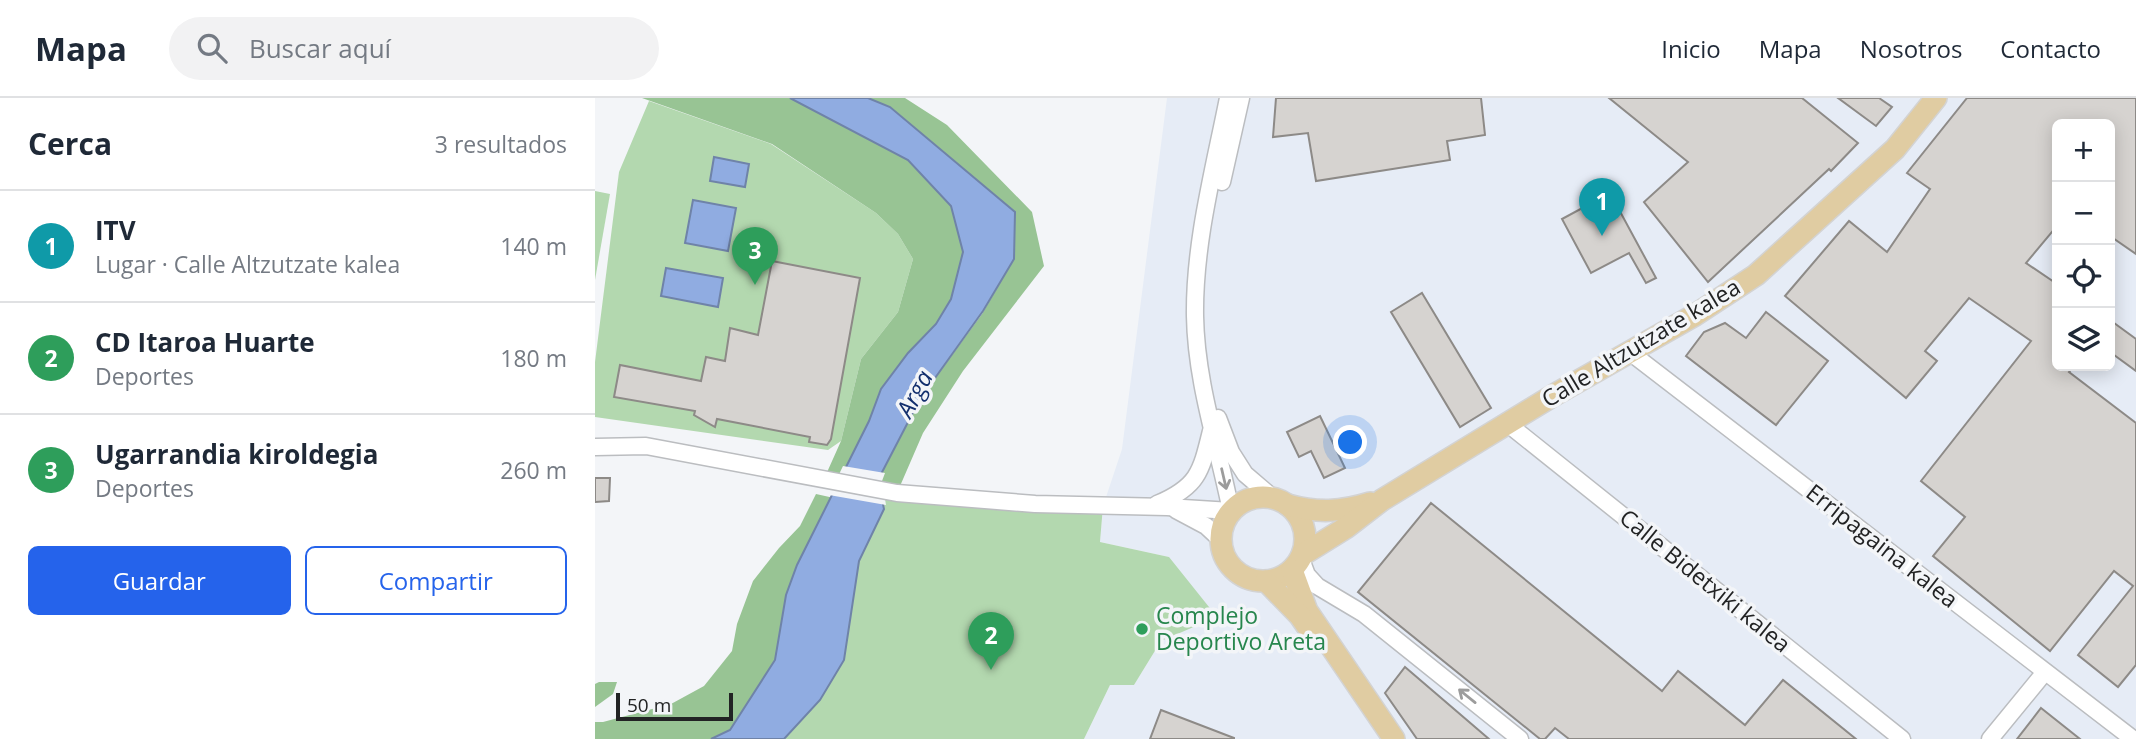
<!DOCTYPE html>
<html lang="es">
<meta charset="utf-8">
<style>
body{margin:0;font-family:"Open Sans",sans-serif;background:#f2f2f3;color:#1f2937}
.controls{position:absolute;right:21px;top:21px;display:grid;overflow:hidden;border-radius:10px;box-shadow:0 4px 18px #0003}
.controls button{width:63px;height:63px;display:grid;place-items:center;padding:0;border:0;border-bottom:2px solid #e0e1e3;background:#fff;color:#1f2937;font:35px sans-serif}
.scale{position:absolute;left:21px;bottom:18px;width:117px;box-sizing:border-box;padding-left:7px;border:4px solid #222324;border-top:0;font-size:19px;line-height:24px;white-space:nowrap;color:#222324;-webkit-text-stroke:5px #f3f5f8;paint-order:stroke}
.you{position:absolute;left:756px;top:345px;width:24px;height:24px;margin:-18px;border:5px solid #fff;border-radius:50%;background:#1a73e8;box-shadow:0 0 0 10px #1a73e833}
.badge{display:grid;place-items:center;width:46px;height:46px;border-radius:50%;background:#2563eb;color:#fff;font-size:23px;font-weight:700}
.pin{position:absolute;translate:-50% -58px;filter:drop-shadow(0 2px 4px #0008)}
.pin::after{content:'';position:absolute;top:37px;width:24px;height:21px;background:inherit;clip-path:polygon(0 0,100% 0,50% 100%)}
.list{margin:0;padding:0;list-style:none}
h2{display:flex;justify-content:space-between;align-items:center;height:91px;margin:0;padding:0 28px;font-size:30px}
h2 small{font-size:23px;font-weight:400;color:#747a83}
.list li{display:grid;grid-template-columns:46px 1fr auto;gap:21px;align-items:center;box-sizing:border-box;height:112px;padding:0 28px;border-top:2px solid #e0e1e3}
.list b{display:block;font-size:26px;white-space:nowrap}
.list p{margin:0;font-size:23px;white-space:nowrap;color:#747a83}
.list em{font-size:23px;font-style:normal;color:#747a83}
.actions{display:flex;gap:14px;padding:21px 28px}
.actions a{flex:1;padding:16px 0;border:2px solid #2563eb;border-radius:10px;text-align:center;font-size:24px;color:#2563eb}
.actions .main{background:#2563eb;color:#fff}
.icon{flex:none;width:38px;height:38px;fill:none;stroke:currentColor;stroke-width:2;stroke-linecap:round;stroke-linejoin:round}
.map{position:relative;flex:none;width:1541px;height:641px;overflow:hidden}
header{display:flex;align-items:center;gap:42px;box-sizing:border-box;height:98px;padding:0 35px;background:#fff;border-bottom:2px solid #e0e1e3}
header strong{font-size:33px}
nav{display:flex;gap:38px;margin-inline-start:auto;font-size:24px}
.search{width:490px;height:63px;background:#f2f2f3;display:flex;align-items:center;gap:18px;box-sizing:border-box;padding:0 24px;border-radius:38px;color:#747a83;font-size:26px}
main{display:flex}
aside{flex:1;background:#fff}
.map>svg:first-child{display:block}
.built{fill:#e6ecf6;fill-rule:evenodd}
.green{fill:#b3d8af}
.forest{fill:#98c494}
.water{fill:#90ace1;stroke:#6f83a8;stroke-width:2}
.pier{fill:#f3f5f8}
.building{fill:#d6d3d0;stroke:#8d8a87;stroke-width:2}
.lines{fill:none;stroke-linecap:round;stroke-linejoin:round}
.minor-casing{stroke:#bbbdc0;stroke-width:19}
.major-casing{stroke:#d3d3d3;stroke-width:24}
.minor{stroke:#fff;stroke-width:16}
.major{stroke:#e0cca2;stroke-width:21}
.oneway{stroke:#9c9c9c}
.leisure-dot{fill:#2e9e5b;stroke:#f3f5f8;stroke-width:2.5}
.labels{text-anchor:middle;stroke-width:7;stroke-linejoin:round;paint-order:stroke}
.street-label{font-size:23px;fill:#222324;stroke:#f3f5f8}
.leisure-label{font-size:23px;fill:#27864d;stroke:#f3f5f8;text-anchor:start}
.water-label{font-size:24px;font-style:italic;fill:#132f6d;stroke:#f3f5f8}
</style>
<header>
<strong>Mapa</strong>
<div class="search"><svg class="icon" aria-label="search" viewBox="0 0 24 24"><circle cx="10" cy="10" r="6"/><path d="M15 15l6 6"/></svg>Buscar aquí</div>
<nav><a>Inicio</a><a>Mapa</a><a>Nosotros</a><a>Contacto</a></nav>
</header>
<main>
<aside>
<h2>Cerca<small>3 resultados</small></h2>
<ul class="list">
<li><span class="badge" style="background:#0f9aa8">1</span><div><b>ITV</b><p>Lugar · Calle Altzutzate kalea</p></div><em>140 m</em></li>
<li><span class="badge" style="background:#2e9e5b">2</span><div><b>CD Itaroa Huarte</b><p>Deportes</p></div><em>180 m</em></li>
<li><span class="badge" style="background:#2e9e5b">3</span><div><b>Ugarrandia kiroldegia</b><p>Deportes</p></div><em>260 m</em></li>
</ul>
<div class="actions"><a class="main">Guardar</a><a>Compartir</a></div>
</aside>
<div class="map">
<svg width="1541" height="641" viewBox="0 0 1541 641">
<rect width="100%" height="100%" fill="#f3f5f8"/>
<path class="built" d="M572 0H1541V641H489L515 587H539L566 543 574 459 505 444 508 408 527 351ZM1462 26H1515V268H1462Z"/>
<g class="green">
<path d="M54 3 176 46 281 115 303 136 318 161 303 214 266 261 246 343 233 352 0 319V264L24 74Z"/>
<path d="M0 93 15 96 0 182Z"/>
<path d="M285 392 508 408 505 444 574 459 622 519 566 543 539 587H515L489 641H189L225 602 249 562 264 463 289 411Z"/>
</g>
<g class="forest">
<path d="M47 0H195L313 62 356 108 368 154 356 201 341 226 313 255 286 291 274 323 244 384 229 381 246 343 266 261 303 214 318 161 303 136 281 115 177 46Z"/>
<path d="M273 0H310L352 27 437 114 449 168 368 273 328 335 302 395 283 383 325 301 387 216 419 161 295 9Z"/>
<path d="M221 396 239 400 202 467 191 497 180 562 135 632 116 641H0V624H8L76 606 109 588 137 553 142 526 158 483 184 450 205 428Z"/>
<path d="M4 584H22L18 596 0 609V586Z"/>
</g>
<g class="water">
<path d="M195 0H273L295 9 420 114 419 161 388 213 325 301 283 382 289 411 264 463 249 562 225 602 189 641H116L135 632 180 562 191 497 202 467 274 323 286 291 313 255 341 226 356 201 368 154 356 108 313 62Z"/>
<path d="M119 59 154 66 150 89 115 83Z"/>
<path d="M98 102 141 110 133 153 90 145Z"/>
<path d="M71 170 128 180 123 209 66 198Z"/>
</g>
<path class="pier" d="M248 368 290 375 287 383 291 407 234 397Z"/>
<g class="building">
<path d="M681 0H886L890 37 852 43 855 62 721 83 713 35 678 39Z"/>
<path d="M1014 0H1207L1263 45 1236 73 1234 71 1113 184 1049 104 1093 64Z"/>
<path d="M1243 0H1284L1297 9 1281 28Z"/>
<path d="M1372 0H1541V156L1515 138V26H1462V128L1431 165 1462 186V268H1479L1474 274 1541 325V567L1523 589 1483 557 1538 488 1519 473 1455 553 1338 458 1370 419 1326 383 1436 243 1374 200 1330 253 1342 263 1311 300 1190 198 1254 123 1292 154 1335 91 1312 75Z"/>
<path d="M1015 95 1061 180 1051 185 1034 155 996 175 967 121Z"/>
<path d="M177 163 265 180 236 341 232 347 214 344 215 339 122 321 120 329 99 317 100 313 19 299 25 267 106 283 111 259 130 263 135 230 163 237Z"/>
<path d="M827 195 896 310 865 329 796 214Z"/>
<path d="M1171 214 1233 263 1181 327 1091 258 1109 234 1130 225 1151 240Z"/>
<path d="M1515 222 1541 241V273L1515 254Z"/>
<path d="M725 318 750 370 729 380 716 353 704 359 692 334Z"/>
<path d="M0 380H15L14 403 0 404Z"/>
<path d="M836 405 1067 593 1083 573 1150 627 1188 582 1261 641H974L960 630 950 641H945L763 494Z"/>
<path d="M810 569 894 641H822L790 595Z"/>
<path d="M1446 610 1485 641H1422Z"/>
<path d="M566 612 639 640V641H555Z"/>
</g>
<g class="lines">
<defs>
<g id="minor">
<path d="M627 84 646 0"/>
<path d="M1036 255 1538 641"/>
<path d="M623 320 636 354 650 376 678 400"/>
<path d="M913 326 1307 641"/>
<path d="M0 349 51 348 302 395 440 406 572 409 636 413C623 348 601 284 600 218 599 145 619 71 633 0"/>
<path d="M562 406C603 389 606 374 616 333"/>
<path d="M581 412 611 428 626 442"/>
<path d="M706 461 712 477 722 488 769 516 925 641"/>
<path d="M1395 641 1450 574"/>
</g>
<g id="major">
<circle cx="668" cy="441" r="42"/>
<path d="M693 407C722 415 746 414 775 405"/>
<path d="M707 457 752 429 787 402 959 297 1100 217 1161 177 1300 51 1341 0"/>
<path d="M697 472 712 513 799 641"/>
<path d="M671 483 705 518 712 528"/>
</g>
</defs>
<use href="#minor" class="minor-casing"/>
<use href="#major" class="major-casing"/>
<use href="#minor" class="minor"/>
<use href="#major" class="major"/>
</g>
<defs><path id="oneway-shaft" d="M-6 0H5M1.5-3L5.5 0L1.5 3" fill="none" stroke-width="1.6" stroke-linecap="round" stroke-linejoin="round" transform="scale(1.75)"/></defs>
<g class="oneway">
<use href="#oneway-shaft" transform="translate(629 381) rotate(77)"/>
<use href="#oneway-shaft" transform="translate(872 598) rotate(-141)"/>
</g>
<circle class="leisure-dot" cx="547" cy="531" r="7"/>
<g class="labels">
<g class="street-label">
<text transform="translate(1046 245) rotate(-31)" y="8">Calle Altzutzate kalea</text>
<text transform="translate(1287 448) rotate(38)" y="8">Erripagaina kalea</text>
<text transform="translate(1110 483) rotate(39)" y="8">Calle Bidetxiki kalea</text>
</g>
<g class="leisure-label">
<text x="561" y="526">Complejo<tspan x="561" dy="26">Deportivo Areta</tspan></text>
</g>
<g class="water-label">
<text transform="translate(320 296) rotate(-62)" y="8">Arga</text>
</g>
</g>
</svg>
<div class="controls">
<button>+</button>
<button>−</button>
<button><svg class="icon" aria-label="locate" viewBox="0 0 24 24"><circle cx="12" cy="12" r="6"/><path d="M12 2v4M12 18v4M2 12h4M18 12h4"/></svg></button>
<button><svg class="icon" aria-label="layers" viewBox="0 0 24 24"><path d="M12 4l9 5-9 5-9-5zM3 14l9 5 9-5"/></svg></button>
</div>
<div class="scale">50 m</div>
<div class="you"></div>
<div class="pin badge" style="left:1007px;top:138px;background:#0f9aa8">1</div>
<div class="pin badge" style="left:396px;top:572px;background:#2e9e5b">2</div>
<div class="pin badge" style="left:160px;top:187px;background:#2e9e5b">3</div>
</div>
</main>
